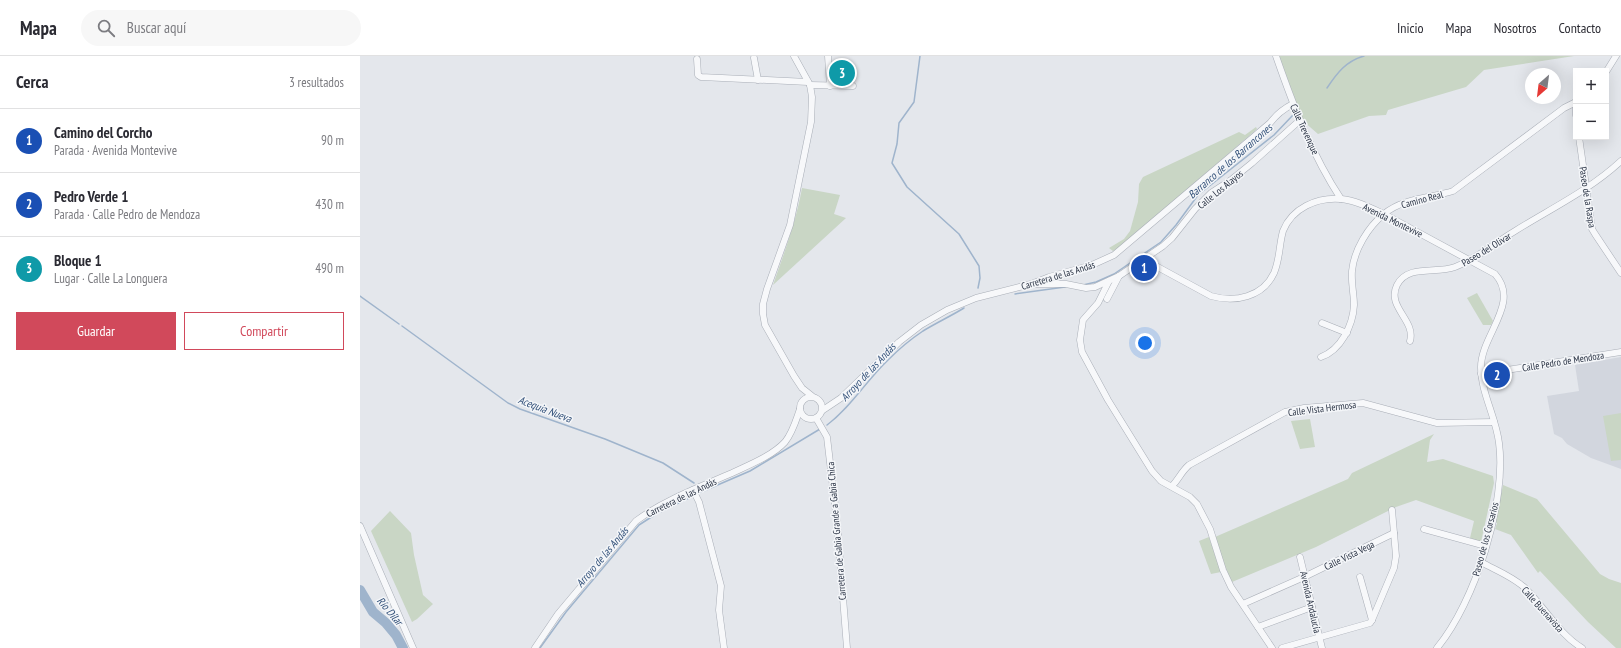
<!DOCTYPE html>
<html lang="es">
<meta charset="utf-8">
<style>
body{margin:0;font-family:"PT Sans Narrow",sans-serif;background:#f7f7f7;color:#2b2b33}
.controls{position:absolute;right:12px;top:12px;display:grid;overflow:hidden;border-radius:0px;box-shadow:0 4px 16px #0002}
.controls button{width:36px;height:36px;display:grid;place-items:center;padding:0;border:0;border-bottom:1px solid #e1e1e2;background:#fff;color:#2b2b33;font:20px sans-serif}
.compass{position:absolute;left:1165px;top:12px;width:36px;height:36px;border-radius:50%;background:#fff;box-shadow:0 4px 16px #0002;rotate:208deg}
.you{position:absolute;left:785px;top:287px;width:14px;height:14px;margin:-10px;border:3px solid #fff;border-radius:50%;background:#1a73e8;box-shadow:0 0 0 6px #1a73e833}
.badge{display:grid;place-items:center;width:26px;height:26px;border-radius:50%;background:#d1495b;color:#fff;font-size:13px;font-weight:700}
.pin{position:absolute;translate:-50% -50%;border:2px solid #fff;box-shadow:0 1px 4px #0006}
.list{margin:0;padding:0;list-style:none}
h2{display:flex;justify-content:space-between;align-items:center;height:52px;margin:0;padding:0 16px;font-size:17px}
h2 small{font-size:13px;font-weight:400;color:#7c7c81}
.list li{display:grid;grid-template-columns:26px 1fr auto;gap:12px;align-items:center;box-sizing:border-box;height:64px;padding:0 16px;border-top:1px solid #e1e1e2}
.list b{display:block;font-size:15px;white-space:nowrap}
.list p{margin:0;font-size:13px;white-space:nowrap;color:#7c7c81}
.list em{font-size:13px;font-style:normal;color:#7c7c81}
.actions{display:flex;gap:8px;padding:12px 16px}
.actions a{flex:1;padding:9px 0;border:1px solid #d1495b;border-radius:0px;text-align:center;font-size:14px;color:#d1495b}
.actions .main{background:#d1495b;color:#fff}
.icon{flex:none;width:22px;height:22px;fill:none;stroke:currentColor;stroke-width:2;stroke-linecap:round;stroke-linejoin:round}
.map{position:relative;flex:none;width:1261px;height:592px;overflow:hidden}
header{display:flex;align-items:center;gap:24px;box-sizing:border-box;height:56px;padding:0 20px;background:#fff;border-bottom:1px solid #e1e1e2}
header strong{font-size:19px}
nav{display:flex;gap:22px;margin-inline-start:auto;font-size:14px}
.search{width:280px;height:36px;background:#f7f7f7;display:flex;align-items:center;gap:10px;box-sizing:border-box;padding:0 14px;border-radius:22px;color:#7c7c81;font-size:15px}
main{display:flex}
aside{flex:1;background:#fff}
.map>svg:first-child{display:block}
.built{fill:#d2d6de}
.green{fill:#c9d6c5}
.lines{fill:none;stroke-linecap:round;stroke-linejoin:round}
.stream{stroke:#9fb4cc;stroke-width:1.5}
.river{stroke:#9fb4cc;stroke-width:10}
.minor-casing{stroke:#a9aeb7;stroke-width:7}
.minor{stroke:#f7f8fa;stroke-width:6}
.labels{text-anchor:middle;stroke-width:3;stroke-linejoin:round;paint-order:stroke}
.street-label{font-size:10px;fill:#2b3445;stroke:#f4f6f9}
.water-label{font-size:11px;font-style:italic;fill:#34527a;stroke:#f4f6f9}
</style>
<header>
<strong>Mapa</strong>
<div class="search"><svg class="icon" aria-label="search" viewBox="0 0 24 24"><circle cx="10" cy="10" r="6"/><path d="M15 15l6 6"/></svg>Buscar aquí</div>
<nav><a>Inicio</a><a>Mapa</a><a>Nosotros</a><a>Contacto</a></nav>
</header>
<main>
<aside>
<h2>Cerca<small>3 resultados</small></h2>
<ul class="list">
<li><span class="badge" style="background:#1a4fb4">1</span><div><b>Camino del Corcho</b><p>Parada · Avenida Montevive</p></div><em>90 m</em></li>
<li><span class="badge" style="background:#1a4fb4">2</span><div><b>Pedro Verde 1</b><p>Parada · Calle Pedro de Mendoza</p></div><em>430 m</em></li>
<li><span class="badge" style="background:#0f9aa8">3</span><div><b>Bloque 1</b><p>Lugar · Calle La Longuera</p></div><em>490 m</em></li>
</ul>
<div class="actions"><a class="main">Guardar</a><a>Compartir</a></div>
</aside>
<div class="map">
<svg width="1261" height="592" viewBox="0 0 1261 592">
<rect width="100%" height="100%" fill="#e4e7ec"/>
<path class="built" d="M1261 301V413L1231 402 1207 388 1202 382 1194 378 1187 340 1219 335 1215 309Z"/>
<g class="green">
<path d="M919 0H1214L1124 14 1106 31 1028 54 1026 59 1009 60 958 78 943 65Z"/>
<path d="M896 71 897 73 765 187 753 195 749 192 764 183 770 175 778 146 779 128 783 121 879 76 885 79Z"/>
<path d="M442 132 480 139 474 158 486 162 413 229C424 197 436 166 442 132Z"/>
<path d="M1117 237 1133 265 1131 269H1123L1107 242Z"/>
<path d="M1261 357V404L1251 405 1243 360Z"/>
<path d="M950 363 955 391 940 393 931 365Z"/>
<path d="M1074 378 1070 384 1067 406 1083 403 1133 420 1134 427 1121 486 1110 482 1114 465 1056 444 1036 451 956 491 872 526 862 504 855 481 988 423 992 417Z"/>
<path d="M1143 429 1177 443 1240 518 1249 523 1261 527V592H1256L1228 566 1180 515 1178 517 1151 479 1135 473 1137 467 1135 466Z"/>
<path d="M30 455 51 477 54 499 63 539 73 548 57 563 52 566 11 475Z"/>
<path d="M849 481 861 516 851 518 839 485Z"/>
</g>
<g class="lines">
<g class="stream">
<path d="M560 0 554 46 539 67 537 88 532 107 547 131 599 178 619 210 620 222 618 232"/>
<path d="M967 32C977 17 986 5 1004 0"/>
<path d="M723 229 736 226 754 218 801 186 816 169 838 139 914 79 933 59"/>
<path d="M655 238 705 231"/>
<path d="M0 240 39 268"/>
<path d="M42 270 148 347 160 353 245 383 303 407 334 427"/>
<path d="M467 369C491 351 506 325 528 304 539 293 551 283 563 275 576 267 591 260 604 252"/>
<path d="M339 437 390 415 460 373"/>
<path d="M180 592 206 556 279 469 296 458 333 440"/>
</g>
<path class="river" d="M0 534 13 556 26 567 36 579 43 592"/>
<defs>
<g id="minor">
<path d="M434 0 450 29 452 41 451 66 430 169 407 233 403 248V258L405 269 434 320 442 332 452 340"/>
<path d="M468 0 470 30"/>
<path d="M916 0C933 49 952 99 981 143"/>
<path d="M394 2 398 24"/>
<path d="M337 3 338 19 341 21 448 26"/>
<path d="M1246 16 1256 0"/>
<path d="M450 29 493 30"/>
<path d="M1216 45V59"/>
<path d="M1219 81 1232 173 1235 178 1261 217"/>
<path d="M783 203 851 240C875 247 903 241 914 217 920 203 919 189 923 175 932 152 957 141 981 143 995 144 1011 152 1024 158L1135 218C1161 247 1121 279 1121 311 1121 337 1136 361 1139 387 1147 446 1115 546 1077 592"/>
<path d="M749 225 738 247 723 264 720 284 722 296 748 344 792 415 801 425 830 441 837 448 850 473 863 514 871 531 912 592"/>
<path d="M675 228H706L726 232 735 231 759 220 803 190 812 182 835 153 851 137 871 124 892 107 939 65"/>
<path d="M747 243 759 220"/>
<path d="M962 267 987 277"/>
<path d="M1050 285C1056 264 1026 251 1037 229 1048 208 1076 218 1095 211 1116 203 1135 187 1155 175 1190 153 1230 134 1261 105"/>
<path d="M961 301C981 294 993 269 994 249 994 238 991 227 992 215 994 194 1008 171 1024 158 1043 142 1071 142 1093 135L1204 52 1216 46"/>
<path d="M1121 318 1261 296"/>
<circle cx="451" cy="352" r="11"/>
<path d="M463 354 481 342 539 286 561 269 587 254 616 242 671 228 689 221 732 209 754 199 910 67C916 59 923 53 933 48"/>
<path d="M456 362 467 381 477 466 487 592"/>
<path d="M812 430C819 423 821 416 829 409L925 356 944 352 1003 347 1077 367 1134 366"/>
<path d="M333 434 339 446 361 530 359 554 364 592"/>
<path d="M0 470 53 592"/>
<path d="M1064 473 1126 490"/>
<path d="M940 501 962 592"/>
<path d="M1121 506C1135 514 1154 521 1166 533 1185 552 1199 578 1222 592"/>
<path d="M1000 521 1012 564"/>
<path d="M883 548 944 521 1034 477"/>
<path d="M898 571 952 551"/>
<path d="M175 592 198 558 276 465C304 444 340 431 372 417 389 409 412 400 425 386 433 376 436 364 440 353"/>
<path d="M922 592 1010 567 1012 564 1034 512 1036 500 1032 454"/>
</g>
</defs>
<use href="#minor" class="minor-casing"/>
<use href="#minor" class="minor"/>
</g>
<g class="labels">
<g class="street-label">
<text transform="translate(945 73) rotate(65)" y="4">Calle Trevenque</text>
<text transform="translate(860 133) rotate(-39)" y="4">Calle Los Alayos</text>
<text transform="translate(1228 141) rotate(81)" y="4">Paseo de la Raspa</text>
<text transform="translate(1062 143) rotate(-15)" y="4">Camino Real</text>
<text transform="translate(1033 164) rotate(26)" y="4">Avenida Montevive</text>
<text transform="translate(1126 193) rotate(-31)" y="4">Paseo del Olivar</text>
<text transform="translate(698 219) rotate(-17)" y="4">Carretera de las Andás</text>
<text transform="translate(1203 305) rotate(-9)" y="4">Calle Pedro de Mendoza</text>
<text transform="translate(962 352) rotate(-7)" y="4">Calle Vista Hermosa</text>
<text transform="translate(321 441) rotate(-26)" y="4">Carretera de las Andás</text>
<text transform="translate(476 475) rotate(-95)" y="4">Carretera de Gabia Grande a Gabia Chica</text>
<text transform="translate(1125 483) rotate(-75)" y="4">Paseo de los Corsarios</text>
<text transform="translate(989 499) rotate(-26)" y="4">Calle Vista Vega</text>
<text transform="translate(951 546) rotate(77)" y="4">Avenida Andalucía</text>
<text transform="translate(1183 553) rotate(48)" y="4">Calle Buenavista</text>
</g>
<g class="water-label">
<text transform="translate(870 105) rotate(-41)" y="4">Barranco de los Barrancones</text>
<text transform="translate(508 316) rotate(-47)" y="4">Arroyo de las Andás</text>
<text transform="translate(185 353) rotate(21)" y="4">Acequia Nueva</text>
<text transform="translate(242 501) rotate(-50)" y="4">Arroyo de las Andás</text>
<text transform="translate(30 555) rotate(50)" y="4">Río Dílar</text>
</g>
</g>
</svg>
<div class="controls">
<button>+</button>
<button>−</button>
</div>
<svg class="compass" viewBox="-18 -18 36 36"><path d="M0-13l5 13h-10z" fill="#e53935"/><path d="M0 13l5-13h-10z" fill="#7c7c81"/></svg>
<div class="you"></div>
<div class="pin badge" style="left:784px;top:212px;background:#1a4fb4">1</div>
<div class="pin badge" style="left:1137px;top:319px;background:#1a4fb4">2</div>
<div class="pin badge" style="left:482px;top:17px;background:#0f9aa8">3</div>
</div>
</main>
